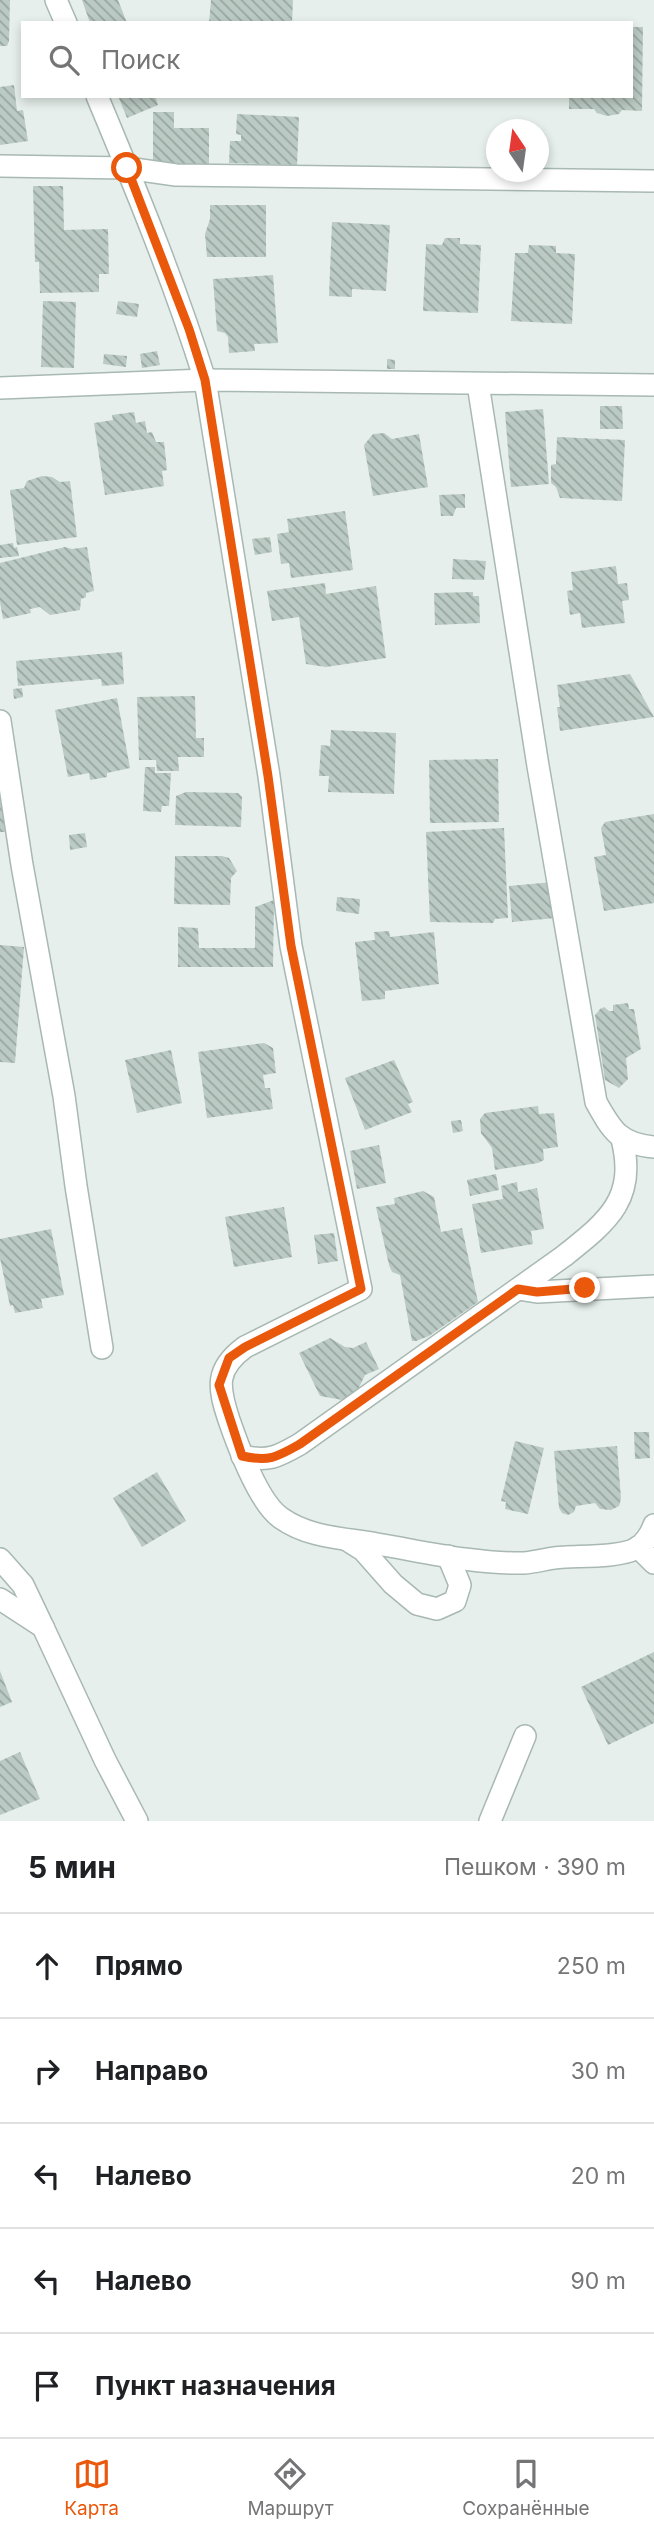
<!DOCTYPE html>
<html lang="ru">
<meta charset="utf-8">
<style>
body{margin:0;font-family:Inter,sans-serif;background:#f2f2f2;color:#202124}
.compass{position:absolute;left:486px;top:119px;width:63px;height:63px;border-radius:50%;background:#fff;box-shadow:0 4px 10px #0003;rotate:347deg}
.stop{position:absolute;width:21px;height:21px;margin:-16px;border:5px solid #ea580c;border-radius:50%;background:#fff}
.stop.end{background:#ea580c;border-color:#fff;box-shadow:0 2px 7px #0008}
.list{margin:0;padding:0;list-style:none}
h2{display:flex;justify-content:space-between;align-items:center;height:91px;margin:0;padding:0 28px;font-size:30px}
h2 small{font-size:23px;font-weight:400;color:#757577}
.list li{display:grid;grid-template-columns:46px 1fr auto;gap:21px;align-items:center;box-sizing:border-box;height:105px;padding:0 28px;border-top:2px solid #e0e0e0}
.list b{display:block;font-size:26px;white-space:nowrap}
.list em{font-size:23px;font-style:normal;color:#757577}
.icon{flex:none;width:38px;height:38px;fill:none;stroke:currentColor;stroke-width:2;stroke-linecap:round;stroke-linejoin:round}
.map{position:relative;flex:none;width:654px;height:1821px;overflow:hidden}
.search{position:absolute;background:#fff;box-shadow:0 4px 10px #0003;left:21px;right:21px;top:21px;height:77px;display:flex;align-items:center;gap:18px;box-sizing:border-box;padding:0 24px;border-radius:0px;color:#757577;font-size:26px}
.sheet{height:616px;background:#fff}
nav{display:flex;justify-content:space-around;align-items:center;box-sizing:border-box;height:98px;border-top:2px solid #e0e0e0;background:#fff;font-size:19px;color:#757577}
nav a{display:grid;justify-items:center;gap:4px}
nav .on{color:#ea580c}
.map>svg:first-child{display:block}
.building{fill:url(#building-back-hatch)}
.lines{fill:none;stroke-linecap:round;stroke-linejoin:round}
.minor-casing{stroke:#a8b8b2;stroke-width:24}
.minor{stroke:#fff;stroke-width:21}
.route{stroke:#ea580c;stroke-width:9}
</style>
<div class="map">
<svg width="654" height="1821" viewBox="0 0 654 1821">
<defs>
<pattern id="building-back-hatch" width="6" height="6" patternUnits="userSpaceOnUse" patternTransform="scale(1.75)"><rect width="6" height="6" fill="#bbcac4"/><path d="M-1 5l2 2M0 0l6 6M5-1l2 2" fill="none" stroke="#98a6a0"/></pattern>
</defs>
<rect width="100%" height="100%" fill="#e6efeb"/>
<g class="building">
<path d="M0 0H10L9 41 7 46H0Z"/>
<path d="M82 0H118L127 23H90Z"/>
<path d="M211 0H293L292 23H209Z"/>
<path d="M631 27H643L642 111 622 110 619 114 607 116 597 113 594 109H569V96H631Z"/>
<path d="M14 85 17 111 23 110 28 141 0 145V87Z"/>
<path d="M118 96H155L158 105 127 118Z"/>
<path d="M153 112H174V128H209V164H153Z"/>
<path d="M237 114 299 117 297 165 229 163 230 141H241V135L236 134Z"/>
<path d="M33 186H63L64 230 108 229 109 274H99V292L40 293 39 262H35Z"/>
<path d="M210 205H266V257H207L205 234 210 219Z"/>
<path d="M332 222 390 225 386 291 352 289V297L329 296Z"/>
<path d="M445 238H460V244L481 245 478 313 423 311 426 244 442 245Z"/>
<path d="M529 245 556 246V253L575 254 572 324 511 321 515 253H528Z"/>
<path d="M273 275 278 343 254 344 255 351 229 353 228 337 225 333 217 331 213 279Z"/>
<path d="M43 301 76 302 74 368 41 367Z"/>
<path d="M118 301 139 304 137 317 116 314Z"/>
<path d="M157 351 160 365 142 368 140 354Z"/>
<path d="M104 354 127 356 126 367 103 364Z"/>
<path d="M387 359 395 360V369H387Z"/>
<path d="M600 406H622L623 429H600Z"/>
<path d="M543 409 549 484 511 487 505 412Z"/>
<path d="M134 412 136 423 145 421 147 433 152 432 156 442H164L167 470 162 471 164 486 105 495 94 423 113 420 112 415Z"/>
<path d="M384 433 392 439 419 434 428 487 373 496 364 445 373 434Z"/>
<path d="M557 437 625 440 622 501 560 498 556 487 551 483V465L556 464Z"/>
<path d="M42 476 52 477 60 482 70 481 77 537 17 545 10 490 24 488 27 481Z"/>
<path d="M465 494V508H456L453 516H441L439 495Z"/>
<path d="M345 511 353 570 291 578 289 563 281 564 277 534 289 532 287 519Z"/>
<path d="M270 537 272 552 255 555 252 539Z"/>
<path d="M13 543 14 548 17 547 19 556 0 558V545Z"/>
<path d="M65 547 72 549 87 547 94 591 86 593V597L81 599 80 610 50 615 40 607 30 609 31 613 3 619 0 602V563Z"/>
<path d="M453 559 486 561 484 580 452 579Z"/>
<path d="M616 566 618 584 627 583 629 600 622 601 625 623 582 628 580 613 570 615 567 591 573 590 571 572Z"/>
<path d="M325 583 326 594 376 586 386 658 326 667 306 664 299 617 272 621 267 591Z"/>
<path d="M473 592V596H479L480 623 435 625 434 593Z"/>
<path d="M122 652 124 684 102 686 101 679 18 686 16 661Z"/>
<path d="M630 674 654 717 560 731 557 707H560L557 685Z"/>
<path d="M22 688 23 697 14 699 13 689Z"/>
<path d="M195 696 196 738H204V757H178L179 771H157L156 760H139L137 697Z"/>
<path d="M117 698 130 768 107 773V777L90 780 89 773 68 777 55 710Z"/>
<path d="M331 730 396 733 394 794 328 792 329 776H319L321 745 330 746Z"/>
<path d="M498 759 499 822 430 823 429 760Z"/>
<path d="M145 767H155V773H171L169 806H162L161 812 143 811Z"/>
<path d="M186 792 238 793 242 797 241 827 175 825 176 796Z"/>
<path d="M3 802 5 832H0V803Z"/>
<path d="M654 814V903L604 911 594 857 606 855 601 828 605 822Z"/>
<path d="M504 828 508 918 495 919 493 923 430 922 426 832Z"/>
<path d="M85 833 87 847 70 850 69 835Z"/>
<path d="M175 856H222L229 858 237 871 231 878 230 905 174 904Z"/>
<path d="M553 882 556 918 512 922 509 886Z"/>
<path d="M337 897 360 899 359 914 336 911Z"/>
<path d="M274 900 273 967H178V927L198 928 199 948H255V907Z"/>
<path d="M389 931 390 937 434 932 439 984 385 991V999L362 1001 355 942 375 940 374 932Z"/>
<path d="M0 945 24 947 15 1063 0 1062Z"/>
<path d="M628 1003 629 1009H634L641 1049 626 1058 628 1079 619 1088 605 1080 595 1015 600 1009 604 1007 609 1011H613V1005Z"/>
<path d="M264 1043 273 1048 276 1073 263 1075 265 1088H270L273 1109 207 1118 198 1052Z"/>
<path d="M171 1050 182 1103 137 1113 125 1060Z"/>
<path d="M394 1060 413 1102 408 1104 412 1112 365 1130 345 1078Z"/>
<path d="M538 1106 539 1114 554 1113 558 1147 543 1149 544 1160 538 1163 495 1170 492 1148 481 1133 480 1119 485 1113Z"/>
<path d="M461 1120 463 1131 453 1133 451 1121Z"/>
<path d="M379 1145 386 1183 357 1189 350 1151Z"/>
<path d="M496 1174 499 1190 470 1196 467 1180Z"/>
<path d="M517 1182 518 1192 537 1188 544 1229 531 1231 533 1244 481 1253 472 1204 503 1199 501 1186Z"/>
<path d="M423 1191 434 1197 441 1232 462 1228 478 1302 429 1336 416 1341H412L400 1275 392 1272 389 1265 376 1207 395 1204 394 1198Z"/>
<path d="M284 1207 292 1257 234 1267 225 1217Z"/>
<path d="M51 1229 64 1295 41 1299 43 1308 15 1313 13 1305 10 1306 0 1258V1239Z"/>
<path d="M334 1233 338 1261 318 1264 314 1235Z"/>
<path d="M330 1338 345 1347 353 1348 366 1342 379 1369 365 1375 355 1396 348 1401 320 1396 299 1353Z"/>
<path d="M634 1432H649L650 1458 635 1459Z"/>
<path d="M515 1441 544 1448 528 1514 505 1509 506 1502 501 1501Z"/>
<path d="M617 1446 621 1499 619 1506 611 1510 600 1509 595 1503 576 1506 574 1512 568 1515 562 1513 559 1508 554 1451Z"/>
<path d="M157 1472 186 1521 142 1547 113 1498Z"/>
<path d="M654 1652V1723L608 1745 581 1687Z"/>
<path d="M0 1671 12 1702 0 1707Z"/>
<path d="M20 1752 40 1799 0 1815V1761Z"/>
</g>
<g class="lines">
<defs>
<g id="minor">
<path d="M56 0 66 23"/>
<path d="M97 96C136 189 175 284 205 380L269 776 291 946 361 1289 245 1347C215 1369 218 1387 229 1420 238 1446 259 1503 281 1518 309 1538 344 1538 377 1544 425 1552 475 1564 524 1563 538 1562 552 1557 566 1557 583 1556 620 1557 635 1549 644 1545 651 1534 654 1525"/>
<path d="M0 166 127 168 176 175 654 181"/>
<path d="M478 384 538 766 596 1102C612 1131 620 1144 654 1147"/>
<path d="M0 388 205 380 654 385"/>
<path d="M0 721 22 865 64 1096 76 1186 102 1348"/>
<path d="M518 1289 537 1292 654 1286"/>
<path d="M242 1456C269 1462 277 1457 300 1444L564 1256C608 1221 637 1199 622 1139"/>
<path d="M347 1540 363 1550 393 1584 417 1604 437 1609 455 1601 460 1585 448 1556"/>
<path d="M638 1547 654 1563"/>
<path d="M0 1559 23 1585 43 1627"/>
<path d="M0 1599 43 1627 105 1760 137 1821"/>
<path d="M490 1821 525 1736"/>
</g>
</defs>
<use href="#minor" class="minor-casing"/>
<use href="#minor" class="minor"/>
</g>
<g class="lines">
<path class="route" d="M127 168 189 329 205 380 268 776 291 946 361 1289 245 1347 229 1358 219 1385 242 1456C269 1462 277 1457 300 1444L518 1289 537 1292 585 1288"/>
</g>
</svg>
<svg class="compass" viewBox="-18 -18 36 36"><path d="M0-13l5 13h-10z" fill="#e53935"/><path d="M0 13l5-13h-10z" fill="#757577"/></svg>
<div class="stop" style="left:127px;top:168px"></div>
<div class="stop end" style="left:585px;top:1288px"></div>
<div class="search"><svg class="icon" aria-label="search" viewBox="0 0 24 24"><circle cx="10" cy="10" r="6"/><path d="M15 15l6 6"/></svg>Поиск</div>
</div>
<section class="sheet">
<h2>5 мин<small>Пешком · 390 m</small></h2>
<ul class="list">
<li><svg class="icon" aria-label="ahead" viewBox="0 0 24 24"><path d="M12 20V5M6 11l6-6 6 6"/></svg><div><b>Прямо</b></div><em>250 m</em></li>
<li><svg class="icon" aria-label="right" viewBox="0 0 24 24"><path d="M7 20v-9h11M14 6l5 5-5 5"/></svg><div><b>Направо</b></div><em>30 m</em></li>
<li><svg class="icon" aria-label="left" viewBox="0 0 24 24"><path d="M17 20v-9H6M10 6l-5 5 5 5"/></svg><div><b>Налево</b></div><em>20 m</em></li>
<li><svg class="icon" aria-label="left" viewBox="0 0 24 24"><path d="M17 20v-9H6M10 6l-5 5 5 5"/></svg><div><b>Налево</b></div><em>90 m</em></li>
<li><svg class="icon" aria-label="arrive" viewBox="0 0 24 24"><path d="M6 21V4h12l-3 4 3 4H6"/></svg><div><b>Пункт назначения</b></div></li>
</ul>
</section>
<nav>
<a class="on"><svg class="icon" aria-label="map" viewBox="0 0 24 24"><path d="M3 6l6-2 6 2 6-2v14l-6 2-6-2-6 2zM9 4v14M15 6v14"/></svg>Карта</a>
<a><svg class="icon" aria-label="directions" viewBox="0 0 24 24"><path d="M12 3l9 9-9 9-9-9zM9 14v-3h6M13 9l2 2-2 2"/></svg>Маршрут</a>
<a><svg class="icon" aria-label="saved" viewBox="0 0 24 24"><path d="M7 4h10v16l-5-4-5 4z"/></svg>Сохранённые</a>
</nav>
